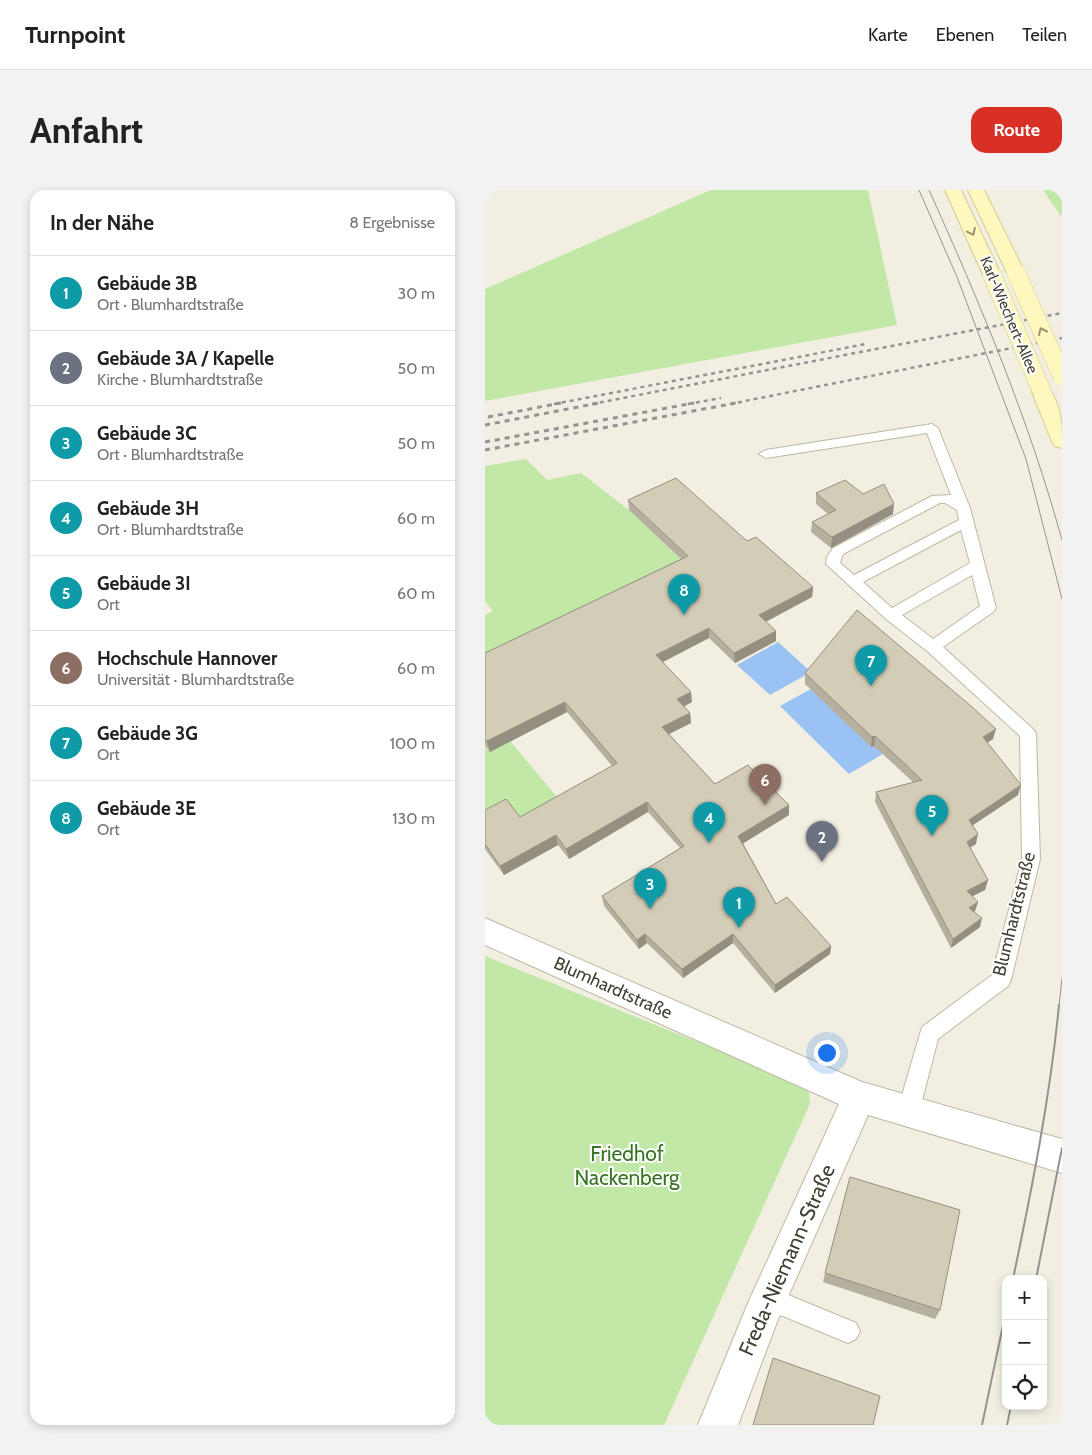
<!DOCTYPE html>
<html lang="de">
<meta charset="utf-8">
<style>
body{margin:0;font-family:Cabin,sans-serif;background:#f2f2f2;color:#222}
.controls{position:absolute;right:15px;bottom:15px;display:grid;overflow:hidden;border-radius:10px;box-shadow:0 2px 8px #0003}
.controls button{width:45px;height:45px;display:grid;place-items:center;padding:0;border:0;border-bottom:1px solid #e0e0e0;background:#fff;color:#222;font:25px sans-serif}
.you{position:absolute;left:341px;top:862px;width:18px;height:18px;margin:-12px;border:4px solid #fff;border-radius:50%;background:#1a73e8;box-shadow:0 0 0 8px #1a73e833}
.badge{display:grid;place-items:center;width:32px;height:32px;border-radius:50%;background:#d93025;color:#fff;font-size:16px;font-weight:700}
.pin{position:absolute;translate:-50% -41px;filter:drop-shadow(0 1px 2px #0008)}
.pin::after{content:'';position:absolute;top:26px;width:18px;height:15px;background:inherit;clip-path:polygon(0 0,100% 0,50% 100%)}
.list{margin:0;padding:0;list-style:none}
h2{display:flex;justify-content:space-between;align-items:center;height:65px;margin:0;padding:0 20px;font-size:21px}
h2 small{font-size:16px;font-weight:400;color:#767676}
.list li{display:grid;grid-template-columns:32px 1fr auto;gap:15px;align-items:center;box-sizing:border-box;height:75px;padding:0 20px;border-top:1px solid #e0e0e0}
.list b{display:block;font-size:19px;white-space:nowrap}
.list p{margin:0;font-size:16px;white-space:nowrap;color:#767676}
.list em{font-size:16px;font-style:normal;color:#767676}
.icon{flex:none;width:28px;height:28px;fill:none;stroke:currentColor;stroke-width:2;stroke-linecap:round;stroke-linejoin:round}
.map{position:relative;flex:none;width:577px;height:1235px;overflow:hidden;border-radius:15px}
header{display:flex;align-items:center;gap:30px;box-sizing:border-box;height:70px;padding:0 25px;background:#fff;border-bottom:1px solid #e0e0e0}
header strong{font-size:24px}
nav{display:flex;gap:28px;margin-inline-start:auto;font-size:18px}
.intro{display:flex;align-items:center;justify-content:space-between;box-sizing:border-box;height:120px;padding:0 30px}
h1{margin:0;font-size:35px}
.button{padding:12px 22px;border-radius:15px;background:#d93025;color:#fff;font-size:18px;font-weight:700}
main{display:flex;gap:30px;padding:0 30px}
aside{flex:1;background:#fff;border-radius:15px;box-shadow:0 2px 8px #0003}
.map>svg:first-child{display:block}
.green{fill:#c2e8a8}
.water{fill:#9ac2f2}
.lines{fill:none;stroke-linecap:round;stroke-linejoin:round}
.service-casing{stroke:#bdb8a4;stroke-width:2}
.minor-casing{stroke:#bdb8a4;stroke-width:2}
.secondary-casing{stroke:#d3cb8f;stroke-width:2}
.service{fill:#fff;fill-rule:evenodd}
.minor{fill:#fff;fill-rule:evenodd}
.secondary{fill:#fff8be;fill-rule:evenodd}
.tram-far1{stroke:#939393;stroke-width:1}
.tram{stroke:#939393;stroke-width:2}
.rail-far1{stroke:#939393;stroke-width:2.5;stroke-dasharray:4 4;stroke-linecap:butt}
.rail{stroke:#939393;stroke-width:3;stroke-dasharray:5 5;stroke-linecap:butt}
.secondary-bridge-casing{stroke:#d3cb8f;stroke-width:19;stroke-linecap:butt}
.secondary-bridge{stroke:#fff8be;stroke-width:18}
.wall{fill:#b5af9d}
.shaded-wall{fill:#948f80}
.building{fill:#d3ccb7;stroke:#948f80}
.oneway{stroke:#989271}
.labels{text-anchor:middle;stroke-width:4;stroke-linejoin:round;paint-order:stroke}
.far-street-label{font-size:15px;fill:#433f32;stroke:#fff}
.street-label{font-size:18px;fill:#433f32;stroke:#fff}
.near-park-label{font-size:21px;fill:#387624;stroke:#fff}
.near-street-label{font-size:21px;fill:#433f32;stroke:#fff}
</style>
<header>
<strong>Turnpoint</strong>
<nav><a>Karte</a><a>Ebenen</a><a>Teilen</a></nav>
</header>
<div class="intro"><h1>Anfahrt</h1><a class="button">Route</a></div>
<main>
<aside>
<h2>In der Nähe<small>8 Ergebnisse</small></h2>
<ul class="list">
<li><span class="badge" style="background:#0f9aa8">1</span><div><b>Gebäude 3B</b><p>Ort · Blumhardtstraße</p></div><em>30 m</em></li>
<li><span class="badge" style="background:#6b7280">2</span><div><b>Gebäude 3A / Kapelle</b><p>Kirche · Blumhardtstraße</p></div><em>50 m</em></li>
<li><span class="badge" style="background:#0f9aa8">3</span><div><b>Gebäude 3C</b><p>Ort · Blumhardtstraße</p></div><em>50 m</em></li>
<li><span class="badge" style="background:#0f9aa8">4</span><div><b>Gebäude 3H</b><p>Ort · Blumhardtstraße</p></div><em>60 m</em></li>
<li><span class="badge" style="background:#0f9aa8">5</span><div><b>Gebäude 3I</b><p>Ort</p></div><em>60 m</em></li>
<li><span class="badge" style="background:#8d6e63">6</span><div><b>Hochschule Hannover</b><p>Universität · Blumhardtstraße</p></div><em>60 m</em></li>
<li><span class="badge" style="background:#0f9aa8">7</span><div><b>Gebäude 3G</b><p>Ort</p></div><em>100 m</em></li>
<li><span class="badge" style="background:#0f9aa8">8</span><div><b>Gebäude 3E</b><p>Ort</p></div><em>130 m</em></li>
</ul>
</aside>
<div class="map">
<svg width="577" height="1235" viewBox="0 0 577 1235">
<rect width="100%" height="100%" fill="#f2efe2"/>
<g class="green">
<path d="M226 0H383L412 135 0 211V99Z"/>
<path d="M558 0H577V28Z"/>
<path d="M41 269 62 290 96 283 144 320 203 376 0 475V425L8 421 0 411V276Z"/>
<path d="M25 551 78 614 0 655V555Z"/>
<path d="M0 766 317 894 324 903 325 914 179 1235H0Z"/>
</g>
<g class="water">
<path d="M293 452 326 482 285 505 252 475Z"/>
<path d="M326 499 386 557 399 549 408 558 364 584 295 516Z"/>
</g>
<g class="lines">
<defs>
<g id="service">
<path d="M447 234 453 238 485 318 511 418 508 422 458 457 549 540 551 544 555 669 526 790 523 796 453 849 434 922 430 929 423 932 416 929 412 922 437 837 507 785 537 669 535 546 442 461 401 429 341 374 342 367 348 358 447 306 466 305 442 243 281 268 274 264 281 260ZM455 313H460L472 320 474 330 369 385 355 373 358 364ZM476 340 485 373 407 418 378 392ZM487 385 495 416 448 449 417 425Z"/>
<path d="M284 1097 371 1133 375 1141 371 1149 363 1153 276 1117 272 1109 276 1101Z"/>
</g>
<path id="minor" d="M0 728 377 892 577 949V983L383 925 292 1132 253 1235H213L263 1113 354 914 0 755Z"/>
<g id="secondary">
<path d="M460 0H476L516 85 513 89 507 90 501 89 498 85Z"/>
<path d="M483 0H499L540 83 537 87 531 88 525 87 522 83Z"/>
<path d="M557 196 564 198C577 217 577 236 577 258L570 256 567 252 547 202 550 198Z"/>
</g>
</defs>
<use href="#service" class="service-casing"/>
<use href="#minor" class="minor-casing"/>
<use href="#secondary" class="secondary-casing"/>
<use href="#service" class="service"/>
<use href="#minor" class="minor"/>
<use href="#secondary" class="secondary"/>
<g class="tram-far1">
<path d="M434 0 472 87 541 269 577 409"/>
<path d="M444 0C495 113 544 230 577 350"/>
<path d="M574 816 577 788"/>
</g>
<g class="tram">
<path d="M528 1089C547 998 565 908 574 815"/>
<path d="M551 1089 577 958"/>
<path d="M497 1235 521 1121"/>
<path d="M522 1235 526 1216"/>
</g>
<g class="rail-far1">
<path d="M69 214 381 154"/>
<path d="M107 214 577 123"/>
<path d="M203 214 236 208"/>
<path d="M245 214 577 148"/>
</g>
<g class="rail">
<path d="M3 227 76 213"/>
<path d="M0 235 114 213"/>
<path d="M0 252 209 213"/>
<path d="M0 260 251 213"/>
</g>
<defs>
<g id="secondary-bridge">
<path d="M531 83 577 186"/>
<path d="M507 85 557 202"/>
</g>
</defs>
<use href="#secondary-bridge" class="secondary-bridge-casing"/>
<use href="#secondary-bridge" class="secondary-bridge"/>
</g>
<g class="wall">
<path d="M331 303 378 304 408 324 346 358 326 342 327 332 343 324 331 314Z"/>
<path d="M143 310 262 351 328 397 327 407 281 432 291 451 250 473 224 448 178 472 207 512 199 516 205 523 206 533 184 544 230 594 304 615V625L258 653 291 714 346 756 345 764 290 803 248 753 198 788 162 753 154 759 119 716 117 706 195 658 163 622 84 669 73 655 19 685 0 659V620L35 627 127 576 82 522 5 562 0 555V463L196 369 144 320Z"/>
<path d="M320 483 508 549 502 553 533 605 488 635 491 654 485 657 503 690 500 700 487 706 493 712 490 721 489 722 495 737 466 758 390 612 391 602 428 592 389 556 386 557 320 494Z"/>
<path d="M340 1083 455 1120 450 1129 338 1092Z"/>
</g>
<g class="shaded-wall">
<path d="M409 314 408 324 346 358 347 347Z"/>
<path d="M328 397 327 407 274 435V425Z"/>
<path d="M224 438V448L172 475 171 465Z"/>
<path d="M291 441V451L250 473 249 463Z"/>
<path d="M206 502 207 512 194 519 192 509Z"/>
<path d="M80 512 82 522 5 562 2 551Z"/>
<path d="M205 523 206 533 178 547 177 537Z"/>
<path d="M511 539 508 549 495 557 498 547Z"/>
<path d="M390 546 389 556 386 557 387 547Z"/>
<path d="M536 595 533 605 482 639 484 630Z"/>
<path d="M162 612 163 622 84 669 81 659Z"/>
<path d="M304 615V625L254 656 253 646Z"/>
<path d="M493 644 491 654 480 661 482 652Z"/>
<path d="M71 645 73 655 19 685 15 676Z"/>
<path d="M503 690 500 700 480 710 482 701Z"/>
<path d="M493 712 490 721 482 727 484 718Z"/>
<path d="M497 728 495 737 466 758 468 749Z"/>
<path d="M160 744 162 753 154 759 152 750Z"/>
<path d="M248 744V753L198 788 197 779Z"/>
<path d="M346 756 345 764 290 803V795Z"/>
</g>
<g class="building">
<path d="M191 288 262 351 271 347 328 397 274 425 291 441 249 463 224 438 171 465 206 502 192 509 205 523 177 537 230 594 263 575 304 615 253 646 291 714 302 707 346 756 290 795 248 744 197 779 160 744 152 750 117 706 199 656 162 612 81 659 71 645 15 676 0 654V620L21 609 35 627 132 573 80 512 2 551 0 549V463L203 366 143 310Z"/>
<path d="M360 290 378 304 399 294 409 314 347 347 327 332 351 320 331 303Z"/>
<path d="M372 420 486 516 511 539 498 547 536 595 484 630 493 644 482 652 503 690 482 701 493 712 484 718 497 728 468 749 391 602 437 590 390 546 387 547 320 483Z"/>
<path d="M365 987 475 1020 455 1120 340 1083Z"/>
<path d="M288 1168 395 1206 388 1235H268Z"/>
</g>
<defs><path id="oneway-chevron" d="M-2-3.5L2.5 0L-2 3.5" fill="none" stroke-width="1.6" stroke-linecap="round" stroke-linejoin="round" transform="scale(1.25)"/></defs>
<g class="oneway">
<use href="#oneway-chevron" transform="translate(487 42) rotate(65)"/>
<use href="#oneway-chevron" transform="translate(557 141) rotate(-114)"/>
</g>
<g class="labels">
<g class="far-street-label">
<text transform="translate(524 125) rotate(67)" y="5">Karl-Wiechert-Allee</text>
</g>
<g class="street-label">
<text transform="translate(529 724) rotate(-76)" y="6">Blumhardtstraße</text>
<text transform="translate(128 798) rotate(24)" y="6">Blumhardtstraße</text>
</g>
<g class="near-park-label">
<text x="142" y="971">Friedhof<tspan x="142" dy="24">Nackenberg</tspan></text>
</g>
<g class="near-street-label">
<text transform="translate(302 1070) rotate(-66)" y="7">Freda-Niemann-Straße</text>
</g>
</g>
</svg>
<div class="controls">
<button>+</button>
<button>−</button>
<button><svg class="icon" aria-label="locate" viewBox="0 0 24 24"><circle cx="12" cy="12" r="6"/><path d="M12 2v4M12 18v4M2 12h4M18 12h4"/></svg></button>
</div>
<div class="you"></div>
<div class="pin badge" style="left:254px;top:738px;background:#0f9aa8">1</div>
<div class="pin badge" style="left:337px;top:672px;background:#6b7280">2</div>
<div class="pin badge" style="left:165px;top:719px;background:#0f9aa8">3</div>
<div class="pin badge" style="left:224px;top:653px;background:#0f9aa8">4</div>
<div class="pin badge" style="left:447px;top:646px;background:#0f9aa8">5</div>
<div class="pin badge" style="left:280px;top:615px;background:#8d6e63">6</div>
<div class="pin badge" style="left:386px;top:496px;background:#0f9aa8">7</div>
<div class="pin badge" style="left:199px;top:425px;background:#0f9aa8">8</div>
</div>
</main>
